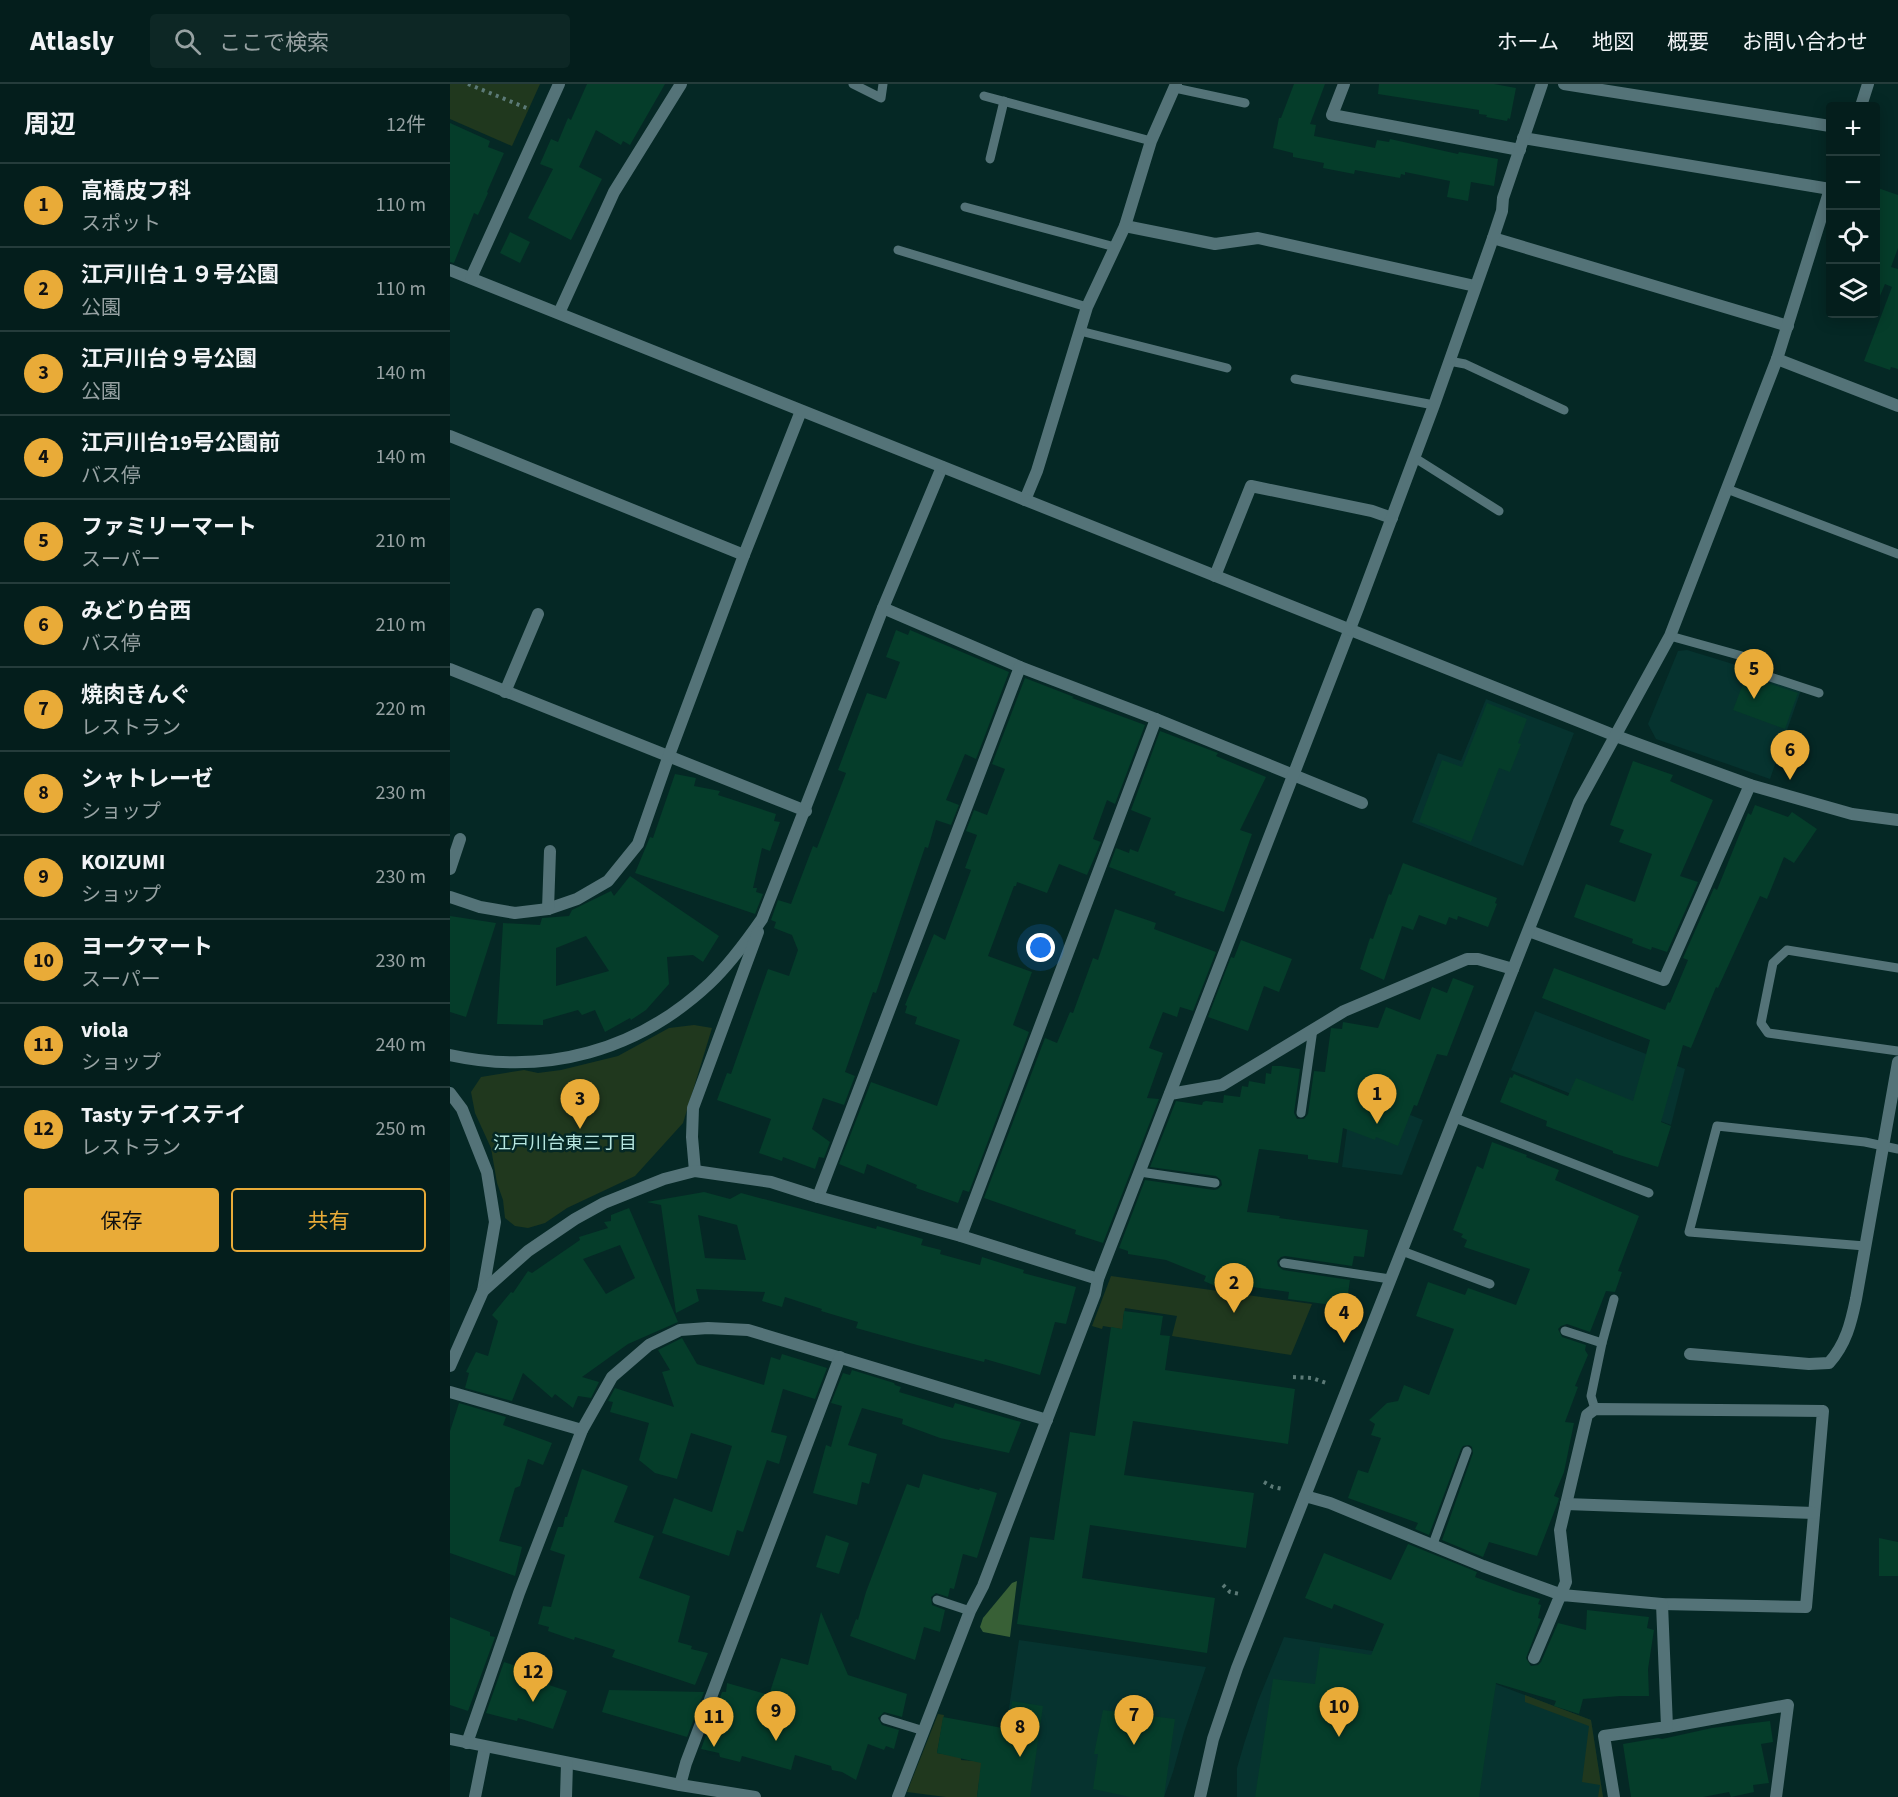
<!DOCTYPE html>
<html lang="ja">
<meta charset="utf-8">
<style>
body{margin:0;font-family:"Source Sans 3","Noto Sans JP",sans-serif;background:#0d2725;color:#f1f3f6}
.controls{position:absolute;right:18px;top:18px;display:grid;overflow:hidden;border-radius:6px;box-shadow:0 3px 15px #0003}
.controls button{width:54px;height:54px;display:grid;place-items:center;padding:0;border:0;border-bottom:2px solid #253c3b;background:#041e1c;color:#f1f3f6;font:30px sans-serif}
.you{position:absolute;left:591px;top:864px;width:21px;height:21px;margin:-15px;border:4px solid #fff;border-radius:50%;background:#1a73e8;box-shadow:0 0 0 9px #1a73e833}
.badge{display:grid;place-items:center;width:39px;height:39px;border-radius:50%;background:#e9ab38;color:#111;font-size:20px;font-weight:700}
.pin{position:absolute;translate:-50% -50px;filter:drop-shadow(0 2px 3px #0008)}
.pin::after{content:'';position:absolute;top:32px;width:21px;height:18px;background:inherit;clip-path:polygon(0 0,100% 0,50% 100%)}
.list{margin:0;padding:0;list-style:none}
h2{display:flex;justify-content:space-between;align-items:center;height:78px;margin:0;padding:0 24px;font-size:26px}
h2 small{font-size:20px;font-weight:400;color:#97a2a3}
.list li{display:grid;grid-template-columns:39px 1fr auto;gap:18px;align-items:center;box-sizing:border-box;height:84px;padding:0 24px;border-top:2px solid #253c3b}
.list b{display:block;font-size:22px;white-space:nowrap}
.list p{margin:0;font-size:20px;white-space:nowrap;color:#97a2a3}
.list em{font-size:20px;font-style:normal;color:#97a2a3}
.actions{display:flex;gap:12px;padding:18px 24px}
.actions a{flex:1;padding:14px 0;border:2px solid #e9ab38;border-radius:6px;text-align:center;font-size:21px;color:#e9ab38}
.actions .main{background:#e9ab38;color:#111}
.icon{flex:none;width:33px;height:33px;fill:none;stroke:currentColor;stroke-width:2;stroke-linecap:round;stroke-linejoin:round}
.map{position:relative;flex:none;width:1448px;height:1713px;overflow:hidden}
header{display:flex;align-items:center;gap:36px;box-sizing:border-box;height:84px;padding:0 30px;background:#041e1c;border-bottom:2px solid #253c3b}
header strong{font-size:28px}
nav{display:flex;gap:33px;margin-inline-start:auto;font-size:21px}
.search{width:420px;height:54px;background:#0d2725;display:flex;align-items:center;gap:15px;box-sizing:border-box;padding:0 21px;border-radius:6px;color:#97a2a3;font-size:22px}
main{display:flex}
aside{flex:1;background:#041e1c}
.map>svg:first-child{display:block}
.built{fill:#06332f}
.green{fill:#20381e}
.forest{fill:#386036}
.building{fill:#053d2a;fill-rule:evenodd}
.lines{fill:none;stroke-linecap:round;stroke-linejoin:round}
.path{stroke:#5c7a77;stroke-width:4;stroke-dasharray:3 4.5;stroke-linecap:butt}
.service{stroke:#547378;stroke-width:9}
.minor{stroke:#547378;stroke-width:12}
.tertiary{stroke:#547378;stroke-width:12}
.labels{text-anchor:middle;stroke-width:5;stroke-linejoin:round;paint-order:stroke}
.neighbourhood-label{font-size:18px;fill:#b7e6df;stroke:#052825}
</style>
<header>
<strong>Atlasly</strong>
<div class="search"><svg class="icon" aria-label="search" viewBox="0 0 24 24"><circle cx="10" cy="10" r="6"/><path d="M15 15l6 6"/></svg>ここで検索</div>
<nav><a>ホーム</a><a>地図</a><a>概要</a><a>お問い合わせ</a></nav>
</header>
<main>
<aside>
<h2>周辺<small>12件</small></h2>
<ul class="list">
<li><span class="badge">1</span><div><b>高橋皮フ科</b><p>スポット</p></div><em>110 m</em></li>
<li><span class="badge">2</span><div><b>江戸川台１９号公園</b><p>公園</p></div><em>110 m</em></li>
<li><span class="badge">3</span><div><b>江戸川台９号公園</b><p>公園</p></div><em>140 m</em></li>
<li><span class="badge">4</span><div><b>江戸川台19号公園前</b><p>バス停</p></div><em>140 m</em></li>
<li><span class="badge">5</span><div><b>ファミリーマート</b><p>スーパー</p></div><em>210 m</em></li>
<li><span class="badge">6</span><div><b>みどり台西</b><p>バス停</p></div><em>210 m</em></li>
<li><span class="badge">7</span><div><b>焼肉きんぐ</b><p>レストラン</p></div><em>220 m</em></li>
<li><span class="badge">8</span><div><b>シャトレーゼ</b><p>ショップ</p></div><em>230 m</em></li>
<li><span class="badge">9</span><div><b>KOIZUMI</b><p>ショップ</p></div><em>230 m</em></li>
<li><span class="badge">10</span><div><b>ヨークマート</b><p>スーパー</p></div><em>230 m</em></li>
<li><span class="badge">11</span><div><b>viola</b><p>ショップ</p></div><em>240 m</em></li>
<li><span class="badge">12</span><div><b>Tasty テイステイ</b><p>レストラン</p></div><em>250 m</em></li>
</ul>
<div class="actions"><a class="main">保存</a><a>共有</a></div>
</aside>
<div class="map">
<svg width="1448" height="1713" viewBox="0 0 1448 1713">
<rect width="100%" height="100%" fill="#052825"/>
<g class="built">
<path d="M1237 566 1296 584 1351 606 1320 695 1206 655 1198 640 1228 567Z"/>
<path d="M1036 615 1124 649 1073 782 962 738 988 669 1011 677Z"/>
<path d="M1085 927 1235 985 1221 1041 1175 1024 1172 1030 1061 986Z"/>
<path d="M902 1008 973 1036 952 1091 892 1083Z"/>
<path d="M834 1553 1031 1584 1030 1594 1141 1636 1153 1713H787V1684L794 1660 808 1617Z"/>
<path d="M569 1556 756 1583 734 1648 723 1688 714 1713H546Z"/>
</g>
<g class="green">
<path d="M0 0H90L62 62 0 35Z"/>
<path d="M244 941 262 944 233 1039 185 1092 117 1124 95 1139 78 1144 65 1142 55 1134 53 1116 47 1099 41 1064 25 1029 21 1008 31 993 74 986 88 989 111 986 168 972 219 944Z"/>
<path d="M661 1192 862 1220 841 1271 722 1252 727 1232 675 1224 673 1235 676 1246 653 1242 652 1245 642 1242Z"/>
<path d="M1075 1611 1141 1636 1153 1713H1148L1150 1701 1132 1698 1139 1642 1075 1618Z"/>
<path d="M488 1630 494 1631 487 1669 511 1673V1676L537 1678 529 1698 527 1713H496L457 1708Z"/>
</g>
<path class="forest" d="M567 1497 560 1553 533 1548 530 1543 533 1534 562 1499Z"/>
<g class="building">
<path d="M137 0H215L180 61 173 57 171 61 146 46 129 83 152 95 121 156 78 134 103 85 90 80 101 55 108 58 118 34 121 36Z"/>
<path d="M844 0H875L860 40 866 41 864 52 925 64 927 56 939 58 940 55 1008 70 1009 68 1048 75 1044 102 1021 98 1018 117 997 113 1000 97 955 88V91L951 90 950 94 905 86 904 90 873 84 874 79 843 73V69L823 64 829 34H831Z"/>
<path d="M929 0H1044L1066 4 1060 35 1058 34 1057 37 1036 33 1037 31 1029 30V26L928 10Z"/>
<path d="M0 39 40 57 38 63 54 69 37 108 38 109 28 131 24 129 4 179 0 178Z"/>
<path d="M1425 103 1448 111V164L1441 183 1448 185V285L1441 283 1440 286 1414 277 1442 203 1435 200 1427 219 1425 218Z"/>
<path d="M60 148 80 158 70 179 50 169Z"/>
<path d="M446 546 458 551 460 546 559 588 526 675 515 670 496 716 509 721 501 741 486 736 478 764 475 763 426 909 423 908 395 988 405 992 394 1021 373 1014 362 1045 380 1058 374 1074 369 1073 365 1085 333 1073 332 1077 309 1069 321 1035 267 1016 277 989 281 990 318 885 339 892 348 866 342 851 324 844 326 838 321 836 328 816 341 820 363 762 367 764 396 689 388 686 417 609 436 615 450 578 436 573Z"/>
<path d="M1296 592 1348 609 1335 645 1283 626Z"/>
<path d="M575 594 624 613 622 614 695 641 665 720 657 716 643 755 651 758 637 791 609 780 597 809 567 798 566 802H564L538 872 582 888 563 941 579 948 519 1108 513 1106 508 1119 466 1104 467 1101 417 1080 414 1090 389 1080 421 998 487 1022 510 956 465 940 467 933 455 929 457 922 455 921 484 850 495 856 521 786 515 784 527 751 516 747 524 726 537 731 555 685 542 680Z"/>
<path d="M1037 619 1077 635 1068 659 1071 660 1060 688 1049 684 1021 758 969 738 992 676 1012 683Z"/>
<path d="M710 647 768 669 766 672 816 693 790 746 802 750 774 828 724 811 726 808 659 783 666 764 679 769 680 765 688 768 701 734 681 726Z"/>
<path d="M1183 677 1223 691 1220 697 1263 716 1230 792 1248 798 1217 868 1202 863 1201 866 1182 859 1183 855 1124 833 1136 800 1185 818 1202 770 1169 758 1174 746 1160 741Z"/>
<path d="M225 690 246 694 244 702 270 707 268 711 326 730 324 737 330 738 320 767 312 764 303 804H307L306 808 313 810 305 830 185 789 200 753 203 754Z"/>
<path d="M1305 721 1338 733 1342 728 1367 745 1344 779 1334 773 1317 815 1310 812 1268 904 1266 903 1241 964 1233 961 1211 1038 1221 1042 1208 1083 1163 1069V1067L1096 1042 1097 1037 1050 1018 1060 993 1062 994 1064 990 1118 1012 1126 994 1183 1017 1200 956 1092 914 1104 884 1215 926 1218 918 1220 919 1238 876 1233 874 1264 804 1267 806 1298 729 1301 731Z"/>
<path d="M953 779 1047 814 1045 819 1047 820 1038 843 1008 832 1007 836 999 833 996 841 969 831 963 846 952 842 934 896 910 885 920 854 923 855 939 810 941 811Z"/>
<path d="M180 792 269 852 253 878 243 871 217 873 219 900 196 926 181 936 180 934 155 948 145 926 132 931 128 926 93 936V941L47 940 53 839 90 841 92 834 119 832 122 826 161 807 164 812ZM136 852 159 887 106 902V864Z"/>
<path d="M665 825 706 839 704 845 766 868 743 927 730 923 727 933 713 928 699 964 713 969 697 1014 709 1015 653 1159 625 1150 626 1146 534 1114 595 954 607 959 620 928 623 929 643 874 648 876Z"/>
<path d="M0 832 46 839 16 933 0 928Z"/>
<path d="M791 856 842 875 829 908 814 902 798 947 758 933 781 873 784 874Z"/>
<path d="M1003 894 1024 902 997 972 987 970 967 1022 964 1021 948 1062 926 1053 925 1056 893 1044 888 1079 858 1075V1071L809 1065 797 1128 830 1132 829 1134 918 1146 914 1173 904 1172 902 1182 835 1172 831 1173 827 1177 828 1182 833 1186 900 1196 896 1223 838 1215 839 1208 774 1199 772 1205 754 1197 756 1192 716 1176 678 1170V1167L669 1164 695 1096 764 1106 768 1105 772 1101 771 1096 766 1092 700 1083 726 1017 752 1021 753 1018 756 1017 773 1019 774 1011 790 1013 792 1002 798 1003 799 997 815 1000 816 989 821 990 822 982H831L850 985 844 1029 847 1035H854L858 1030 864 987 875 988 881 944 892 945 893 938 928 944 936 923 970 936 982 903 997 909Z"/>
<path d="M1042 1058 1077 1071 1076 1073 1109 1086 1105 1096 1189 1132 1168 1187 1172 1188 1165 1208 1156 1207 1140 1248 1117 1240 1111 1242 1108 1245 1112 1253 1136 1261 1135 1266 1138 1271 1125 1302 1128 1303 1115 1338 1124 1339 1114 1388 1104 1412 1109 1414 1108 1418 1087 1472 1039 1458 1033 1473 992 1456 1023 1369 1022 1363 1019 1361 1013 1362 1011 1365 979 1451 965 1445 968 1439 898 1414 908 1386 918 1389 931 1354 921 1351 925 1340 919 1336 937 1319 948 1317 954 1301 979 1311 1004 1245 966 1232 978 1198 1015 1211 1018 1204 1066 1221 1080 1185 1014 1163 1017 1156 1011 1153 1013 1150 1003 1146 1027 1082 1033 1085Z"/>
<path d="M254 1108 280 1115 291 1109 426 1145 427 1142 473 1155 471 1161 491 1166 490 1170 530 1181 532 1173 574 1186 573 1189 626 1203 616 1240 605 1238 590 1291 535 1275 534 1278 467 1261 406 1244 408 1238 371 1227 372 1225 335 1213 332 1223 312 1217 315 1208 246 1205 249 1217 226 1229 211 1121 197 1118ZM248 1131 287 1141 296 1176 255 1174Z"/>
<path d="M179 1124 228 1238 178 1260 132 1293 149 1298 141 1314 128 1312 123 1324 105 1310 102 1314 73 1289 62 1317 15 1304 19 1289 16 1288 26 1268 38 1272 48 1237 42 1231 61 1208 63 1209 78 1187 82 1189 130 1156 129 1153 158 1144 154 1138 161 1137V1131ZM170 1161 185 1194 156 1210 133 1175Z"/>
<path d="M674 1227 713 1232 710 1251 720 1252 715 1286 845 1305 838 1360 683 1337 674 1391 804 1409 796 1464 640 1441 632 1494 765 1514 757 1569 567 1540 580 1453 604 1456 620 1348 645 1352 661 1243 672 1245Z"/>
<path d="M232 1254 247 1280 314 1301 321 1273 330 1276 332 1270 377 1284 365 1315 333 1305 321 1348 337 1352 329 1380 317 1376 293 1448 287 1446 279 1472 212 1449 224 1414 262 1428 282 1362 241 1349 227 1395 205 1389 189 1376 199 1339 160 1328 163 1318 158 1317 165 1304 224 1323 212 1288 220 1286 208 1266Z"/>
<path d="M402 1286 444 1299 445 1301 451 1303 449 1308 503 1324 505 1319 571 1338 559 1369 490 1354 452 1340 453 1335 412 1324 398 1361 427 1370 419 1400 412 1398 407 1421 363 1409 376 1361 381 1363 392 1322 381 1319 393 1289 400 1291Z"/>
<path d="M9 1319 56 1333 53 1341 102 1359 93 1381 78 1375 70 1402 65 1404 49 1457 72 1463 65 1492 0 1469V1347Z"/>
<path d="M132 1385 178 1402 164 1438 204 1452 189 1494 240 1512 228 1558 242 1562 241 1565 258 1569 245 1601 162 1573 165 1566 125 1553 124 1556 98 1547 99 1543 88 1540 93 1522 101 1523 115 1471 100 1466 108 1443H113L115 1433H117Z"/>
<path d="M473 1390 529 1406 530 1404 547 1409 527 1474 513 1470 504 1505 500 1504 498 1513 486 1509 481 1513 482 1521 495 1526 490 1548 474 1543 465 1576 400 1552 406 1535 408 1536 416 1508 457 1400 469 1404Z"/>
<path d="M376 1451 399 1459 389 1490 366 1483Z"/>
<path d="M1429 1454 1448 1458V1492H1429Z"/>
<path d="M958 1460 1027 1488 1025 1493 1066 1508 1090 1515 1088 1520 1091 1521 1088 1534 1091 1535 1076 1574 1081 1582 1088 1581 1091 1578 1108 1539 1136 1546 1137 1526 1199 1533 1197 1544 1204 1546 1198 1585 1199 1612H1170L1133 1615 1129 1630 1104 1622 1106 1617 1046 1599 1029 1713H805L823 1595 865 1600 870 1563 921 1571 934 1540 884 1520 882 1525 855 1514 874 1469 941 1496Z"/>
<path d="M371 1528 398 1591 457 1610 452 1633 434 1628 428 1634 432 1641 449 1646 444 1665 436 1662 434 1666 418 1660 406 1696 392 1688 382 1686 381 1682 345 1671 341 1686 292 1672 290 1678 270 1673 269 1669 251 1665 272 1608H276L277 1599 319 1611 331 1574 358 1581Z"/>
<path d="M0 1533 40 1548V1552L45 1553 18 1627 0 1621Z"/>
<path d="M54 1578 66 1582 65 1586 101 1597 99 1601 117 1607 103 1645 68 1634 67 1637 36 1629Z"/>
<path d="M159 1606 254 1608 237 1653 152 1628Z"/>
<path d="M562 1617 593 1622 580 1713H527L531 1679 487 1669 493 1633 558 1645Z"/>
<path d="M653 1626 725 1635 714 1713H680L643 1705 648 1670H644Z"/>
<path d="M1320 1637 1323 1658 1311 1660 1319 1699 1303 1701 1304 1708 1281 1713 1279 1708 1253 1713H1181L1173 1660 1208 1654 1212 1655 1262 1644Z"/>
</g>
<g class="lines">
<g class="path">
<path d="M18 0 79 25"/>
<path d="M843 1293 862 1294 876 1299"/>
<path d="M814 1398 823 1403 833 1405"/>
<path d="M773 1501 780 1508 790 1510"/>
</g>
<g class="service">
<path d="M403 0 431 14 433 0"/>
<path d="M725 4 795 19"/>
<path d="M534 12 701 57"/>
<path d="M540 75 554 17"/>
<path d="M515 123 665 163"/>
<path d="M448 166 637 223"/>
<path d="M630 247 777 284"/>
<path d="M999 277 1015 280 1114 326"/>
<path d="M845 295 984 321"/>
<path d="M965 374 1049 427"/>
<path d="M1277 405 1448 470"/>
<path d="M1220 552 1292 572 1299 586 1369 609"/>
<path d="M1448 884 1337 866 1323 879 1311 939 1318 949 1448 967"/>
<path d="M851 1029 863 945"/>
<path d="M1005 1034 1199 1109"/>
<path d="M690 1088 765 1099"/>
<path d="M1415 1162 1239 1148 1267 1042 1415 1058 1448 1065"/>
<path d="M952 1167 1040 1200"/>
<path d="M834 1179 940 1195"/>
<path d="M1115 1247 1152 1259"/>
<path d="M1145 1325 1141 1312 1152 1259 1164 1215"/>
<path d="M983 1460 1017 1367"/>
<path d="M487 1516 520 1527"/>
<path d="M435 1635 474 1647"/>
</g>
<g class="minor">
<path d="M894 0 882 31 1070 66"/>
<path d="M1114 0 1380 42"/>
<path d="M1073 54 1380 105"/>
<path d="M675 142 765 160 808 154 1025 202"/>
<path d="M1043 154 1338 242"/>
<path d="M109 229 164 108 231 0"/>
<path d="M1327 275 1448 322"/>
<path d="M0 352 294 471"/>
<path d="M575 416 587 387 637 223 675 142 701 57 726 0"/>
<path d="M765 492 801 402 922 427 942 434"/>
<path d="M433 524 570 583 706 635 912 719"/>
<path d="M0 585 356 727"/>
<path d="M55 608 88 530"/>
<path d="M0 785 10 755"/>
<path d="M0 813 30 823 65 829 98 825 127 815 158 797 188 760 218 674 294 471 351 327"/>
<path d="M98 825 100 767"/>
<path d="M1079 847 1214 896 1300 701"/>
<path d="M0 971C96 992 188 967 260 899 280 880 296 858 312 835L433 524 492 383"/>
<path d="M0 1009 12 1025 37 1088 45 1138 33 1207 0 1282"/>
<path d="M720 1010 772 1001 894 927 1017 875H1028L1063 885"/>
<path d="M245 1087 242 1053 243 1024 308 848"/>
<path d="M368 1113 570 583"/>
<path d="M511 1152 706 635"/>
<path d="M33 1207 78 1167 125 1135 154 1119 214 1095 245 1087 321 1098 368 1113 511 1152 648 1195"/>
<path d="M1240 1270 1359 1280 1379 1279C1396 1260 1401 1239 1406 1215L1448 978"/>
<path d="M0 1308 132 1346"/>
<path d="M855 1412 880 1419 1033 1482 1112 1511 1212 1520 1356 1523 1373 1327 1145 1325 1137 1331 1110 1446 1116 1498 1084 1574"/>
<path d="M1116 1420 1364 1429"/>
<path d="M1217 1643 1338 1621 1326 1713"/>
<path d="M17 1659 69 1509 132 1346 162 1293 199 1261 230 1246 258 1244 298 1246 597 1336"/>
<path d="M230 1701 236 1679 390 1273"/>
<path d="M25 1713 35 1663"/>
<path d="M448 1713 520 1527 533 1502 645 1210 648 1195 908 524 984 321 1043 154 1052 127 1053 114 1092 0"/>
<path d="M1164 1713 1154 1652 1217 1643 1212 1520"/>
</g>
<g class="tertiary">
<path d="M1411 22 1418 0"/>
<path d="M0 186 1166 652 1300 701 1402 730 1448 736"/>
<path d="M21 194 109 0"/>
<path d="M0 1655 230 1701 305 1713"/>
<path d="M116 1713 117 1679"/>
<path d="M750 1713 763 1655 787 1584 1129 718 1220 552 1327 275 1380 105"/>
</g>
</g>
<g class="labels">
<g class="neighbourhood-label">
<text x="115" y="1065">江戸川台東三丁目</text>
</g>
</g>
</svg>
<div class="controls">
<button>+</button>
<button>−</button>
<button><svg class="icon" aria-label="locate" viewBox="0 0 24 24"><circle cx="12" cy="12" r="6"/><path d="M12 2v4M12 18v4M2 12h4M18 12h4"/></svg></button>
<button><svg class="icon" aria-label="layers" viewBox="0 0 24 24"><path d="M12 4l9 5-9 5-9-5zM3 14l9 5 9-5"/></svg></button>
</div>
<div class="you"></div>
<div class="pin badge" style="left:927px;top:1040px">1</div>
<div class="pin badge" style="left:784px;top:1229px">2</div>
<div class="pin badge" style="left:130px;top:1045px">3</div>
<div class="pin badge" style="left:894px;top:1259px">4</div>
<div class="pin badge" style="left:1304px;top:615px">5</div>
<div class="pin badge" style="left:1340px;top:696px">6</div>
<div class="pin badge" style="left:684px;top:1661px">7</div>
<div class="pin badge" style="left:570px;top:1673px">8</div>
<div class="pin badge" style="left:326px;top:1657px">9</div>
<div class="pin badge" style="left:889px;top:1653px">10</div>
<div class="pin badge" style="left:264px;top:1663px">11</div>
<div class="pin badge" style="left:83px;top:1618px">12</div>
</div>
</main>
